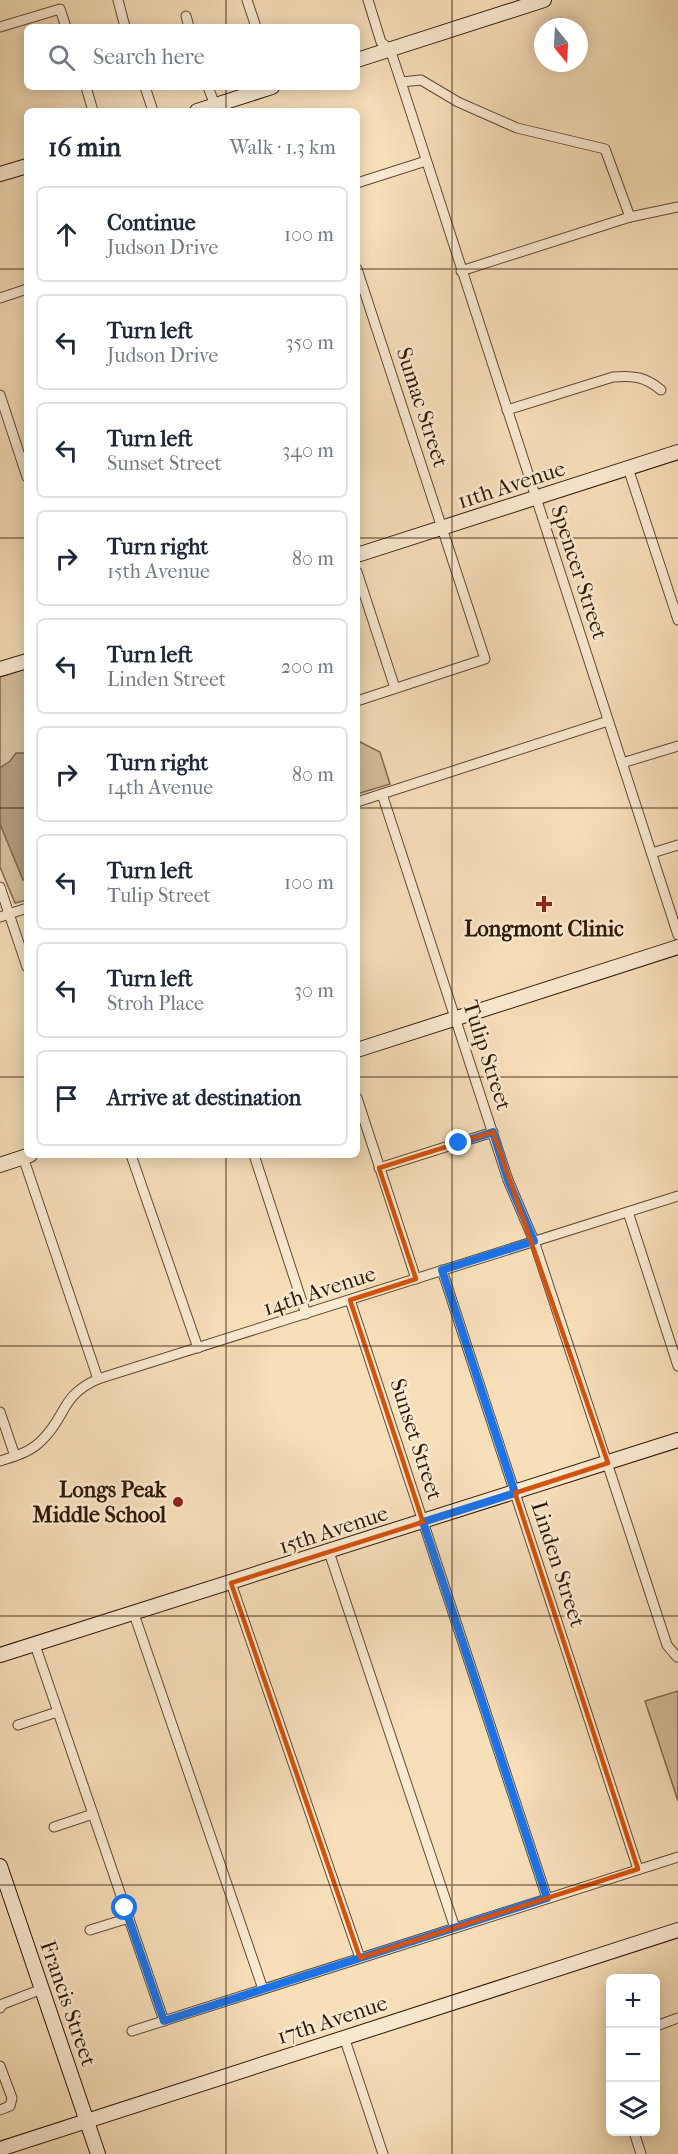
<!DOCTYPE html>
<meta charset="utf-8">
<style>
body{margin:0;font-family:"IM FELL French Canon",serif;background:#f6f6f7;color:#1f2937}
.controls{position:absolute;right:18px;bottom:18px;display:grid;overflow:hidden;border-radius:9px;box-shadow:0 3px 15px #0003}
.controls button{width:54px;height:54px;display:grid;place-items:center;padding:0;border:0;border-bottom:2px solid #e0e1e3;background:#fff;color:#1f2937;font:30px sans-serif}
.compass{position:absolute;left:534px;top:18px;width:54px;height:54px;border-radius:50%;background:#fff;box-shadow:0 3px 15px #0003;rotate:162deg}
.stop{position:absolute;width:18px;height:18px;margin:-14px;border:4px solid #1a73e8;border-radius:50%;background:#fff}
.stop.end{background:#1a73e8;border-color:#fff;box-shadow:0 2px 6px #0008}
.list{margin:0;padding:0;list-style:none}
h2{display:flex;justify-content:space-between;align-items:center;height:78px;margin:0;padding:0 24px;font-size:26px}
h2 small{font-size:20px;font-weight:400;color:#747a83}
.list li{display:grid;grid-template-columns:39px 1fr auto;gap:18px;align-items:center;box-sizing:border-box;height:96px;margin:0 12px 12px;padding:0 12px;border:2px solid #e0e1e3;border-radius:9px}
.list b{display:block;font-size:22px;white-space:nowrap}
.list p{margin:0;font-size:20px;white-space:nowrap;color:#747a83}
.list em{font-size:20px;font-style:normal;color:#747a83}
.icon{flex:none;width:33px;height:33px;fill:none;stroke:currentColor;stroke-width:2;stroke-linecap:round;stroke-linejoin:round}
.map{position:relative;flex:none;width:678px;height:2154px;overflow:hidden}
.search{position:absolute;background:#fff;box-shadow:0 3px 15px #0003;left:24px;top:24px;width:336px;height:66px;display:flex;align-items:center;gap:15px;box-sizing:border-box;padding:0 21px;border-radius:9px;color:#747a83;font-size:22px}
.panel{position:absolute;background:#fff;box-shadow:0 3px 15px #0003;left:24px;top:108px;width:336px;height:1050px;border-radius:9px}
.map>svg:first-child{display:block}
.green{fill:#d5bd9b;stroke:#826a50;stroke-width:1.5}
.water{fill:#b39b7d;stroke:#7e674d;stroke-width:1.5}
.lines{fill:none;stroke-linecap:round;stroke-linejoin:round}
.street-casing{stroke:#604a33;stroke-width:11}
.secondary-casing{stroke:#2e1806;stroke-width:16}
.street{stroke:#faead2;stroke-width:9}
.secondary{stroke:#faead2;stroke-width:14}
.route{stroke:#1a73e8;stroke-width:8}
.marked{fill:none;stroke:#d5520b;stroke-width:4.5;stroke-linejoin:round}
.grid{fill:none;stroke:#2e1806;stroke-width:1.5;stroke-opacity:0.55}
.poi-dot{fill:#8f2418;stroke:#faead2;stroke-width:2}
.labels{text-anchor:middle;stroke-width:5;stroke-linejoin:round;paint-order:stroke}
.street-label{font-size:22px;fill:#2e1806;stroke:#faead2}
.poi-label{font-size:22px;font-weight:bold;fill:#2e1806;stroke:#faead2}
</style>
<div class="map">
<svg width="678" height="2154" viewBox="0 0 678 2154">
<rect width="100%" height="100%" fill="#f7dfba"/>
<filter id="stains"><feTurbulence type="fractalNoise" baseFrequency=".00333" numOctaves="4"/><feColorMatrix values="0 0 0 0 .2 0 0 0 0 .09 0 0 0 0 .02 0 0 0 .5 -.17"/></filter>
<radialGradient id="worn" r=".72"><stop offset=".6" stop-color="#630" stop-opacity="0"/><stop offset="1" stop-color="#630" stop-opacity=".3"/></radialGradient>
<g class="green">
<path d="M27 668V900L15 903 0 867V677Z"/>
<path d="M357 733 360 742 380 752 390 784 357 794Z"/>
<path d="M678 1691V1801L645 1701Z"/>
</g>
<path class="water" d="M16 753H27V878L23 880 0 824V768L10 761Z"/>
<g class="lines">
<defs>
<g id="street">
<path d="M118 0 125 27"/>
<path d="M247 0 256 27"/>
<path d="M368 0 381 42 390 49 401 82 678 935"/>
<path d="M186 16 189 27"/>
<path d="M0 27 60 9 66 27"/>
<path d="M401 82 421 80 458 102 517 128 605 149 630 217"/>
<path d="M86 87 93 111"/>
<path d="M145 87 153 111"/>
<path d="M208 87 215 105"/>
<path d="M357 183 426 161"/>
<path d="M357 269 485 659 357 701"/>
<path d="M461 271 630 217 678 207"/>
<path d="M0 298 27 289"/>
<path d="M0 395 27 477"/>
<path d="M507 410 613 377C633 375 646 377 661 390"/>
<path d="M628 468 678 620"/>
<path d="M357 572 395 688"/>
<path d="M622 763 678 746"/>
<path d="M382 794 508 1180 534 1241 667 1645 677 1657"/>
<path d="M357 802 608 721"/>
<path d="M652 853 678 845"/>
<path d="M0 887 27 967"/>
<path d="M0 917 27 908"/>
<path d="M357 1098 416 1279"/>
<path d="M131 1155 198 1348"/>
<path d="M254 1155 306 1314"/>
<path d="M23 1157 98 1379"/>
<path d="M379 1168 493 1132"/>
<path d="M628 1212 678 1366"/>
<path d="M442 1270 638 1869"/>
<path d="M350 1300 547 1898"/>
<path d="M0 1412 15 1456"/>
<path d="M0 1461C15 1456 31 1452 42 1440 67 1416 60 1396 98 1379L678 1196"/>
<path d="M329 1552 455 1928"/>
<path d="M231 1583 360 1958"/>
<path d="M134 1614 263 1989"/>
<path d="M35 1645 164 2021"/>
<path d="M18 1725 57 1712"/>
<path d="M54 1827 93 1814"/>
<path d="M90 1930 129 1918"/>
<path d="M0 2008 3 2004 42 1989"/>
<path d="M656 2026 678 2018"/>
<path d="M132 2031 678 1857"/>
<path d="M344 2037 383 2154"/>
<path d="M0 2066 12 2098 10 2106 0 2110"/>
<path d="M634 2132 641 2154"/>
</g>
<g id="secondary">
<path d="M357 60 544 0"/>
<path d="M197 111 272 87"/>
<path d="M0 174 27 166"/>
<path d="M357 555 678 452"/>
<path d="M0 669 27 661"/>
<path d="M357 1050 678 947"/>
<path d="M0 1165 30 1155"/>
<path d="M0 1655 678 1440"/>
<path d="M0 1866 98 2154"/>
<path d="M0 2149 678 1930"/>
</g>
</defs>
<use href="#street" class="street-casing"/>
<use href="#secondary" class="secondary-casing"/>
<use href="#street" class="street"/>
<use href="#secondary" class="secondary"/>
</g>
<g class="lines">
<path class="route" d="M125 1908 164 2021 547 1898 423 1522 515 1493 442 1270 534 1241 508 1180 493 1132 459 1143"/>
</g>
<path class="marked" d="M493 1132 608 1463 515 1493 638 1869 360 1958 231 1583 423 1522 350 1300 416 1279 379 1168Z"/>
<path class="grid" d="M226 0V27M452 0V2154M226 87V111M0 269H27M357 269H678M0 538H27M357 538H678M0 808H27M357 808H678M0 1077H27M357 1077H678M226 1155V2154M0 1346H678M0 1616H678M0 1885H678"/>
<g class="poi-dot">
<path d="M541 895h6v6h6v6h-6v6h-6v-6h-6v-6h6z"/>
<circle cx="178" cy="1502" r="6"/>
</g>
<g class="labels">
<g class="street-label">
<text transform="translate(423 407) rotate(72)" y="8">Sumac Street</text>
<text transform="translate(511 484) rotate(-18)" y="8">11th Avenue</text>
<text transform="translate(580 572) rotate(72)" y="8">Spencer Street</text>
<text transform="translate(488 1055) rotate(72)" y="8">Tulip Street</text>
<text transform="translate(319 1290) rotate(-18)" y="8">14th Avenue</text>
<text transform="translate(417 1439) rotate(72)" y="8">Sunset Street</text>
<text transform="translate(333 1529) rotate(-18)" y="8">15th Avenue</text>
<text transform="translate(559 1564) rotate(72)" y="8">Linden Street</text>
<text transform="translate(69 2003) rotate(71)" y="8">Francis Street</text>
<text transform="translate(332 2019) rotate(-18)" y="8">17th Avenue</text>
</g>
<g class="poi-label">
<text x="544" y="936">Longmont Clinic</text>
<text x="166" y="1497" text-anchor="end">Longs Peak<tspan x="166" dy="25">Middle School</tspan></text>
</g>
</g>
<rect width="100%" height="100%" filter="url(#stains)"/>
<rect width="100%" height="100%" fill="url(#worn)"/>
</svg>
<div class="controls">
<button>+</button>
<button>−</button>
<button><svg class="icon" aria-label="layers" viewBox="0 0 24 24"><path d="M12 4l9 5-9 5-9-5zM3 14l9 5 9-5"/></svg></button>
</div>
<svg class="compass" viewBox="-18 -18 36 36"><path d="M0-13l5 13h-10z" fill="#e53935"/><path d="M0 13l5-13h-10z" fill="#747a83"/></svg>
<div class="stop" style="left:125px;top:1908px"></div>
<div class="stop end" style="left:459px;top:1143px"></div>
<div class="search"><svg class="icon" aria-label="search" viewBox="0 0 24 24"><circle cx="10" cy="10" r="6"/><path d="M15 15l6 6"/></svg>Search here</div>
<section class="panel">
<h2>16 min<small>Walk · 1.3 km</small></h2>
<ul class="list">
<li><svg class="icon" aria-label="ahead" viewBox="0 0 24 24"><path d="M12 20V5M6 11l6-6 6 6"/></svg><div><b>Continue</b><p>Judson Drive</p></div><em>100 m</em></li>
<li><svg class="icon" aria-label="left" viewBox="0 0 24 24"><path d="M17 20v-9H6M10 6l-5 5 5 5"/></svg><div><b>Turn left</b><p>Judson Drive</p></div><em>350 m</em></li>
<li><svg class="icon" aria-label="left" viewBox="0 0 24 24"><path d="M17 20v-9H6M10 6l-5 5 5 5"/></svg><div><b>Turn left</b><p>Sunset Street</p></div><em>340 m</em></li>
<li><svg class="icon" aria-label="right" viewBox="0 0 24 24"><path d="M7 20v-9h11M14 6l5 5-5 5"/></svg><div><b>Turn right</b><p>15th Avenue</p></div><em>80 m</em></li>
<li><svg class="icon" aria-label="left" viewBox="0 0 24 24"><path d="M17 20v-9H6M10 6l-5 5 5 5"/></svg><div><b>Turn left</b><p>Linden Street</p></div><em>200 m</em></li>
<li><svg class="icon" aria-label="right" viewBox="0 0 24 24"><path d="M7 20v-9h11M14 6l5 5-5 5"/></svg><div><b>Turn right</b><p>14th Avenue</p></div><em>80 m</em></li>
<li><svg class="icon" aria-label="left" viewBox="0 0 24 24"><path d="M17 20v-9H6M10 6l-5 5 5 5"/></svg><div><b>Turn left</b><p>Tulip Street</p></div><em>100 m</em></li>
<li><svg class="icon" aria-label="left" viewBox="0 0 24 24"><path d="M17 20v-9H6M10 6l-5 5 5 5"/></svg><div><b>Turn left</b><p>Stroh Place</p></div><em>30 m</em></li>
<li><svg class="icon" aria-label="arrive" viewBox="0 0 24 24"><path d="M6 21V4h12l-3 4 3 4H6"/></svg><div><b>Arrive at destination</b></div></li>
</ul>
</section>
</div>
